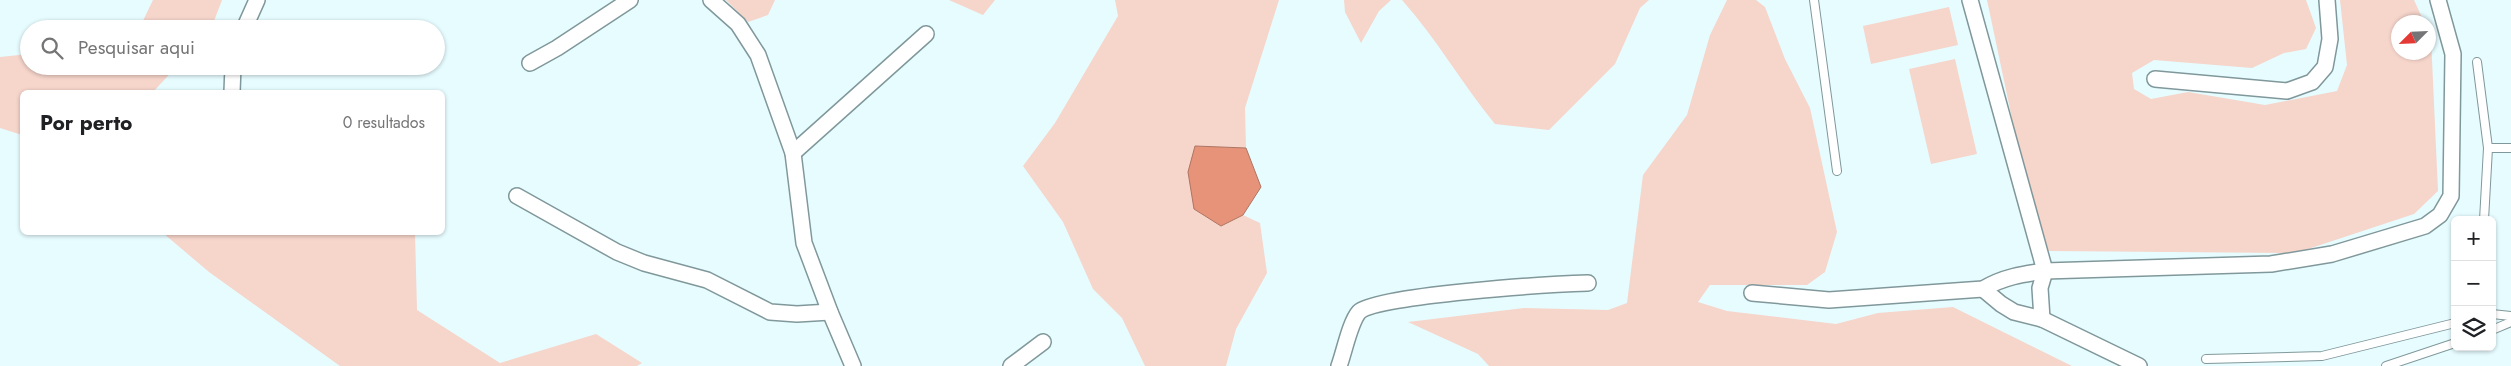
<!DOCTYPE html>
<html lang="pt">
<meta charset="utf-8">
<style>
body{margin:0;font-family:Jost,sans-serif;background:#f2f2f2;color:#202124}
.controls{position:absolute;right:15px;bottom:15px;display:grid;overflow:hidden;border-radius:8px;box-shadow:0 1px 4px #0004}
.controls button{width:45px;height:45px;display:grid;place-items:center;padding:0;border:0;border-bottom:1px solid #e0e0e0;background:#fff;color:#202124;font:25px sans-serif}
.compass{position:absolute;left:2391px;top:15px;width:45px;height:45px;border-radius:50%;background:#fff;box-shadow:0 1px 4px #0004;rotate:246deg}
.list{margin:0;padding:0;list-style:none}
h2{display:flex;justify-content:space-between;align-items:center;height:65px;margin:0;padding:0 20px;font-size:21px}
h2 small{font-size:16px;font-weight:400;color:#757577}
.icon{flex:none;width:28px;height:28px;fill:none;stroke:currentColor;stroke-width:2;stroke-linecap:round;stroke-linejoin:round}
.map{position:relative;flex:none;width:2511px;height:366px;overflow:hidden}
.search{position:absolute;background:#fff;box-shadow:0 1px 4px #0004;left:20px;top:20px;width:425px;height:55px;display:flex;align-items:center;gap:12px;box-sizing:border-box;padding:0 18px;border-radius:28px;color:#757577;font-size:19px}
.panel{position:absolute;background:#fff;box-shadow:0 1px 4px #0004;left:20px;top:90px;width:425px;height:145px;border-radius:8px}
.map>svg:first-child{display:block}
.green{fill:#f6d5cb}
.water{fill:#e79379;stroke:#ad7563}
.lines{fill:none;stroke-linecap:round;stroke-linejoin:round}
.service-casing{stroke:#80989b;stroke-width:10}
.minor-casing{stroke:#80989b;stroke-width:18}
.service{stroke:#fff;stroke-width:8}
.minor{stroke:#fff;stroke-width:15}
</style>
<div class="map">
<svg width="2511" height="366" viewBox="0 0 2511 366">
<rect width="100%" height="100%" fill="#e7fcff"/>
<g class="green">
<path d="M153 0H222L211 29H139Z"/>
<path d="M726 0H775L768 15 748 22Z"/>
<path d="M949 0H995L983 15Z"/>
<path d="M1115 0H1279L1245 108 1246 148 1195 146 1221 226 1243 215 1260 223 1267 273 1236 329 1226 366H1145L1122 318 1093 289 1063 222 1023 166 1055 123 1118 16Z"/>
<path d="M1344 0H1391L1379 11 1361 43 1345 12Z"/>
<path d="M1402 0H1649L1640 8 1615 64 1549 130 1495 124C1462 84 1437 39 1402 0Z"/>
<path d="M1727 0H1756L1765 7 1785 59 1810 108 1837 232 1825 272 1807 285H1710L1698 302 1727 311 1836 324 1878 313 1953 307 2072 366H1489L1478 354 1408 322 1524 308 1608 310 1627 303 1643 175 1687 115 1710 35Z"/>
<path d="M1987 0H2306L2316 28 2306 49 2284 53 2252 68 2154 60 2132 73 2134 89 2151 99 2188 92 2265 105 2337 91 2347 65 2340 0H2414L2424 22H2398V52H2428L2429 32 2431 38 2438 191 2414 214 2296 253 2049 251 2037 237Z"/>
<path d="M1949 7 1958 45 1871 64 1863 26Z"/>
<path d="M29 54V66H177L153 92H22V135L0 128V57Z"/>
<path d="M1955 59 1977 154 1931 164 1909 69Z"/>
<path d="M163 233H415L417 310 500 363 596 334 642 363 637 366H340L209 272Z"/>
</g>
<path class="water" d="M1195 146 1246 148 1261 187 1243 215 1221 226 1194 209 1188 172Z"/>
<g class="lines">
<defs>
<g id="service">
<path d="M1814 0 1837 171"/>
<path d="M2477 62 2488 148 2484 220"/>
<path d="M2488 148H2511"/>
<path d="M2492 314 2511 316"/>
<path d="M2492 330 2511 322"/>
<path d="M2206 359 2322 356 2455 323"/>
<path d="M2386 366 2455 343"/>
</g>
<g id="minor">
<path d="M711 0 738 24 758 55 793 153 804 243 830 312 853 366"/>
<path d="M1970 0 2045 271 2040 288 2042 319"/>
<path d="M244 29 257 0"/>
<path d="M530 63 557 48 630 0"/>
<path d="M2155 79 2287 91 2312 82 2325 67 2330 39 2327 0"/>
<path d="M232 92 233 66"/>
<path d="M793 153 926 34"/>
<path d="M517 196 617 252 644 263 707 280 770 312 797 314 830 312"/>
<path d="M1983 289 2001 304 2014 312 2042 319 2139 366"/>
<path d="M1752 293 1829 300 1983 289C2003 277 2023 274 2045 271L2271 264 2332 254 2425 226 2440 215 2451 196 2453 54 2438 0"/>
<path d="M1011 366 1043 342"/>
<path d="M1339 366C1344 353 1350 322 1359 312 1376 295 1554 284 1588 283"/>
</g>
</defs>
<use href="#service" class="service-casing"/>
<use href="#minor" class="minor-casing"/>
<use href="#service" class="service"/>
<use href="#minor" class="minor"/>
</g>
</svg>
<div class="controls">
<button>+</button>
<button>−</button>
<button><svg class="icon" aria-label="layers" viewBox="0 0 24 24"><path d="M12 4l9 5-9 5-9-5zM3 14l9 5 9-5"/></svg></button>
</div>
<svg class="compass" viewBox="-18 -18 36 36"><path d="M0-13l5 13h-10z" fill="#e53935"/><path d="M0 13l5-13h-10z" fill="#757577"/></svg>
<div class="search"><svg class="icon" aria-label="search" viewBox="0 0 24 24"><circle cx="10" cy="10" r="6"/><path d="M15 15l6 6"/></svg>Pesquisar aqui</div>
<section class="panel">
<h2>Por perto<small>0 resultados</small></h2>
<ul class="list">
</ul>
</section>
</div>
